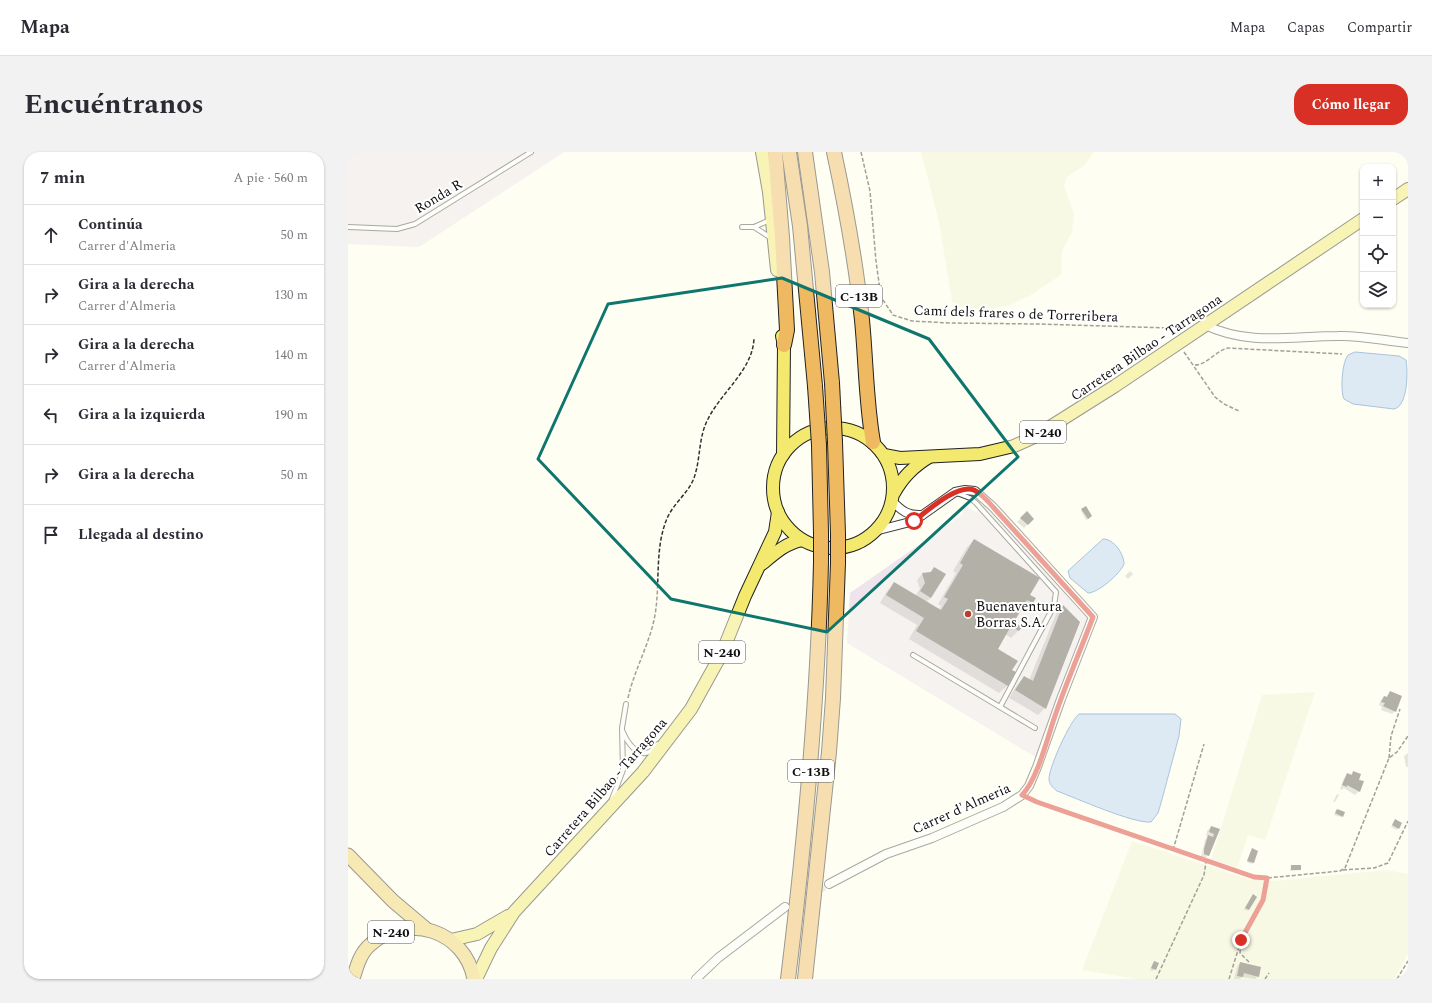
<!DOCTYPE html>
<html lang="es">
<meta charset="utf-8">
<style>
body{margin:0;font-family:Spectral,serif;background:#f2f2f3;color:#2b2b33}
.controls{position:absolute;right:12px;top:12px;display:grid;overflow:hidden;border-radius:8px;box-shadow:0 1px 3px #0004}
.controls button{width:36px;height:36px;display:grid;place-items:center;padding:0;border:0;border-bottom:1px solid #e1e1e2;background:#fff;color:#2b2b33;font:20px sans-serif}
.stop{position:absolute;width:12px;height:12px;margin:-9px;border:3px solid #d93025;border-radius:50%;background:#fff}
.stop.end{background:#d93025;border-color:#fff;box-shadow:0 1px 4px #0008}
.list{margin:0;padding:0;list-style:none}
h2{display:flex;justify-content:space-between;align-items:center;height:52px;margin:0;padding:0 16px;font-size:17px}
h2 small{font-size:13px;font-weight:400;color:#7c7c81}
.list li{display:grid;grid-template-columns:26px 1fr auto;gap:12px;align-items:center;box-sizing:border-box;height:60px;padding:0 16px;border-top:1px solid #e1e1e2}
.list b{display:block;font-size:15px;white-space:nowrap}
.list p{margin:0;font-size:13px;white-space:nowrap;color:#7c7c81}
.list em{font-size:13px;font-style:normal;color:#7c7c81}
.icon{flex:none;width:22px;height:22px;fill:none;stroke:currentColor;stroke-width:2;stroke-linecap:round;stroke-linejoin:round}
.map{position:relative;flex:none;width:1060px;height:827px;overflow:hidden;border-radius:16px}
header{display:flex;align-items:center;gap:24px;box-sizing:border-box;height:56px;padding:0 20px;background:#fff;border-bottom:1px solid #e1e1e2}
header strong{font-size:19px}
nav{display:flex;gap:22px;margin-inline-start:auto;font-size:14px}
.intro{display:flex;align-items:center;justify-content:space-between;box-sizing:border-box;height:96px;padding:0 24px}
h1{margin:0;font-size:28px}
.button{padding:10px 18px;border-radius:16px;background:#d93025;color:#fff;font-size:14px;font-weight:700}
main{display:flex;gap:24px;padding:0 24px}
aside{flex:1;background:#fff;border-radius:16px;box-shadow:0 1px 3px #0004}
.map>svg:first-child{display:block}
.industrial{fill:#ede4ec}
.farmland{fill:#f1f4d2}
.water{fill:#b8d3f4;stroke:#427cc7}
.shadow{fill:#0003}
.building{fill:#57524c}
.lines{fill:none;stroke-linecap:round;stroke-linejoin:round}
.minor-tunnel{stroke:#dadad0;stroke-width:8;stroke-dasharray:8 4;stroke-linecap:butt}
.service-casing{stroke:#424242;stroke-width:6}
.minor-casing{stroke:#424242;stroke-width:10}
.primary-casing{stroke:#202020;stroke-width:14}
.trunk-casing{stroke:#202020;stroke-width:15}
.motorway-casing{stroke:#202020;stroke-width:16}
.path{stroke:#313131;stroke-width:1.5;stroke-dasharray:4 2;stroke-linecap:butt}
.service{stroke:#fff;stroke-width:4}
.minor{stroke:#fff;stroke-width:8}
.primary{stroke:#f2e96e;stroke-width:12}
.trunk{stroke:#f0d167;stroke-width:13}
.motorway{stroke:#eeb960;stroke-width:14}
.motorway-bridge-casing{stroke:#202020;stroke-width:16;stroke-linecap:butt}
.motorway-bridge{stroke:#eeb960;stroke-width:14}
.route{stroke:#d93025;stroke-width:5}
.marked{fill:none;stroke:#0f766e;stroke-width:3;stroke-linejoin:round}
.poi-dot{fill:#b93e2c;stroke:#fff;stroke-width:1.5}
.labels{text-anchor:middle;stroke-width:4;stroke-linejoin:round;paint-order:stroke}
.shield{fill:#fff;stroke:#575757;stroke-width:1}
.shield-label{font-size:13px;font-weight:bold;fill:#0f0f0f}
.street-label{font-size:14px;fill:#0f0f0f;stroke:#fff}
.poi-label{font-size:14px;fill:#0f0f0f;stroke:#fff;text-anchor:start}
</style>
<header>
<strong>Mapa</strong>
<nav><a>Mapa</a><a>Capas</a><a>Compartir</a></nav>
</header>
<div class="intro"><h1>Encuéntranos</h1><a class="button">Cómo llegar</a></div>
<main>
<aside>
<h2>7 min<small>A pie · 560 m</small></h2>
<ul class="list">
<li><svg class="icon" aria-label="ahead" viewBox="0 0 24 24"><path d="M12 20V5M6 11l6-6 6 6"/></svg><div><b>Continúa</b><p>Carrer d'Almeria</p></div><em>50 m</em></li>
<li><svg class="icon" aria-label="right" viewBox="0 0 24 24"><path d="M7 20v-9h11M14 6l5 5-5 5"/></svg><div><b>Gira a la derecha</b><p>Carrer d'Almeria</p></div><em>130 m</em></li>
<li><svg class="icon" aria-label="right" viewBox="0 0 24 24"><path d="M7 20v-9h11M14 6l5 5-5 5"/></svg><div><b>Gira a la derecha</b><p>Carrer d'Almeria</p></div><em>140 m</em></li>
<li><svg class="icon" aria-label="left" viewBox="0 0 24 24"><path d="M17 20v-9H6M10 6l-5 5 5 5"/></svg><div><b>Gira a la izquierda</b></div><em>190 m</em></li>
<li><svg class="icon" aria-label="right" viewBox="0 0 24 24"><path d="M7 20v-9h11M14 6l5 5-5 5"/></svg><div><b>Gira a la derecha</b></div><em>50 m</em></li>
<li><svg class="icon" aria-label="arrive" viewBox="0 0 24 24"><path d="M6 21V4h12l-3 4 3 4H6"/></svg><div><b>Llegada al destino</b></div></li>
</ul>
</aside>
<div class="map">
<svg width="1060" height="827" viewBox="0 0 1060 827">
<rect width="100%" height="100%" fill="#fefef2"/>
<g class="industrial">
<path d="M0 0H216L71 95 0 92Z"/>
<path d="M636 352 736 458 740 466 689 606 499 491 502 441 615 362 613 357 617 354 628 360Z"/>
</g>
<g class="farmland">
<path d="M573 0H746L737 13 719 25 716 34 726 62 724 80 714 99 713 123 681 144 662 153 648 156 627 157 611 155 604 149 591 70Z"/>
<path d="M967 540 917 688 900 683 889 716 863 708 914 543Z"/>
<path d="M784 689 900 727 926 729 1038 718 1060 722V802L1046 827H789L734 818Z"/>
</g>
<g class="water">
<path d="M1007 200 1051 204 1058 208C1060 220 1060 254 1046 257L1005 252 996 247C992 239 994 210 1000 203Z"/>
<path d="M755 387C766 387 776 402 776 412 772 422 750 441 740 441L722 426 720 419Z"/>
<path d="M731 562H827L833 567 831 584 813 651 810 661 803 670C786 672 728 646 709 639 705 636 701 632 701 627 701 615 722 569 731 562Z"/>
</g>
<g class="shadow">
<path d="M734 358 742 366 738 368 733 359Z"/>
<path d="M679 360 685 367 676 376 669 370Z"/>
<path d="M626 388 681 443 684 451 677 458 673 456 665 470 670 479 663 486 657 482 648 498 663 519 666 521 659 534 651 541 561 487 569 473 532 451 539 439 546 432 567 444 572 437 569 428 574 422 581 421 586 416 583 446 578 450 591 458 593 454 590 452 608 421 605 419 619 395Z"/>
<path d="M782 419 785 422 780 427 777 424Z"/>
<path d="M715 454 697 556 690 563 661 546 669 533 676 525 681 528 708 462Z"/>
<path d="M1042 540 1047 559 1044 562 1033 558 1034 555 1031 553 1032 549 1036 545 1038 546Z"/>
<path d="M1060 601V615H1058L1056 604Z"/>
<path d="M1006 620 1010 628 1011 639 1007 643 996 636 994 638 992 637 996 626Z"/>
<path d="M989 642 991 643 987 650H985Z"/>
<path d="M988 659 994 664 993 665 986 663Z"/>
<path d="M1046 670 1050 676 1049 678 1043 675Z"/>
<path d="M863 675 870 678 860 703 857 706 853 705 857 688 860 684H858L859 679Z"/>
<path d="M903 699 905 711 903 712 899 710Z"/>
<path d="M943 714H952V718L942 719Z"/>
<path d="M905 743 900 757 899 759 896 757Z"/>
<path d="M806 810 810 812 805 819 802 818Z"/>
<path d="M892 811 910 824 907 827 894 825 892 827H886L889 815Z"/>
</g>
<g class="building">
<path d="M738 354 744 364 740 367 733 357Z"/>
<path d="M679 359 686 367 680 373 672 366Z"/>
<path d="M626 387 692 426 682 443 688 446 685 451 679 448 666 470 674 475 671 479 663 474 650 497 670 509 664 518 668 520 660 534 568 479 576 466 538 443 546 430 593 458 600 447 596 445 615 413 612 411Z"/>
<path d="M586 415 598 422 583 446 572 439 577 431 574 421 583 420Z"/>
<path d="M715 453 732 470 698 557 667 538 676 524 685 529Z"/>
<path d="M1042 539 1054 544 1048 560 1035 554 1037 551 1033 550 1036 544 1039 545Z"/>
<path d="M1005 619 1013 622 1011 628 1016 629 1012 640 999 633V635L994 633 999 621 1004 623Z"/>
<path d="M989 657 997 660 995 665 987 661Z"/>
<path d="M1047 667 1054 671 1051 677 1044 673Z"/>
<path d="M863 674 872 677 861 704 856 702V697L860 683 865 685 866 682 861 680Z"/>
<path d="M904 696 910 699 906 711 899 709Z"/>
<rect x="943" y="713" width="10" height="5"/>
<path d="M905 742 909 745 901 758 897 756Z"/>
<path d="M806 809 811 811 808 818 803 816Z"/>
<path d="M892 810 913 815 911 825 896 821 895 825 889 824Z"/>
</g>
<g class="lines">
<path class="minor-tunnel" d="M448 750 481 732"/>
<defs>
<g id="service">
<path d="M0 75 49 77 67 72 183 0"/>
<path d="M394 75H406L422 68"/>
<path d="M406 75 423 86"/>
<path d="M609 341 622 346 628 351 708 440 706 454 652 555"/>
<path d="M565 503 687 576"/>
<path d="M275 580C278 588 289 606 301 600 304 599 307 594 310 592"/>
<path d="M264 647 275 618 274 576 278 552"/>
</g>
<g id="minor">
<path d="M857 173C901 194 943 184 990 184 1013 183 1037 189 1060 191"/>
<path d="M544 349C554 359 560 364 574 363"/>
<path d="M481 732 538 702 584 686 655 655 674 643 681 634 689 615 713 547 745 465 645 355 627 339 617 338 607 340 566 369 527 379"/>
<path d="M348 827 370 806 437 755"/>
</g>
<g id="primary">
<path d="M414 0 421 40 429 118"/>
<path d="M1045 47 1060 37"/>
<path d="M434 184 436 193 435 303"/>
<circle cx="485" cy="336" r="60"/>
<path d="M536 303 552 306 632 302 666 294 686 285 767 234 1015 67"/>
<path d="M546 341C555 325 565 315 581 305"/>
<path d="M414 412C427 401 438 391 454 388"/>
<path d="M103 788 129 782 160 764"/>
<path d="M128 827 143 796 166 760 295 620 343 557 374 501 397 444 427 380 430 360"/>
</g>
<g id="trunk">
<path d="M0 703 45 749 77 776"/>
<path d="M5 827C9 814 12 801 23 792 60 760 117 779 126 827"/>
</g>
<g id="motorway">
<path d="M427 0 434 85 439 178 436 193"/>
<path d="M441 0 452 74 467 234"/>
<path d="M457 0 474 120 484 231"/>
<path d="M486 0C498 56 508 112 514 168 518 209 518 250 525 290"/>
<path d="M487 290 490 382"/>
<path d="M471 293 473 381"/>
<path d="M440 827C457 688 470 550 473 410"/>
<path d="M457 827 481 600 485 546 490 411"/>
</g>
</defs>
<use href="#service" class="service-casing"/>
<use href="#minor" class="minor-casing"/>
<use href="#primary" class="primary-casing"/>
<use href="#trunk" class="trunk-casing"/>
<use href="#motorway" class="motorway-casing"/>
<g class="path">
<path d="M513 0 522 39 528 109 533 145 545 163 564 169 602 171 690 172 822 176 825 182"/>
<path d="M836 200 867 245 876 252 891 259"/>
<path d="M847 213C859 213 867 199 880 196L994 202"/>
<path d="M280 546C286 519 300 495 306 468 313 436 306 400 318 369 324 352 340 342 346 326 353 306 350 286 360 267 374 239 404 219 406 187"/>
<path d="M1041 606 1043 584 1052 557"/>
<path d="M681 647 906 725 919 726 992 719 997 716 1041 606 1049 600 1060 584"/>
<path d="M825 698 856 592"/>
<path d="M995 718 1026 716 1040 711 1060 669"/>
<path d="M901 810 892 801 893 787 915 747 919 726"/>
<path d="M808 827 856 723 858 710"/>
<path d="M881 827 891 795"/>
<path d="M917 827 921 821"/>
<path d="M1049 827 1060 809"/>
</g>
<use href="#service" class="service"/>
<use href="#minor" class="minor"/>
<use href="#primary" class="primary"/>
<use href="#trunk" class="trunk"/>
<use href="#motorway" class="motorway"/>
<defs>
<g id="motorway-bridge">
<path d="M484 231 487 290"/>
<path d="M467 234 471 293"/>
<path d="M473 410V381"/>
<path d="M490 411V382"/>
</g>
</defs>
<use href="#motorway-bridge" class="motorway-bridge-casing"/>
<use href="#motorway-bridge" class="motorway-bridge"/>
</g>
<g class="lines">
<path class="route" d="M566 369C579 359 610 331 626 338 634 342 640 349 645 355L745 465C733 497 719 529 708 561 700 583 690 627 674 643L689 650 906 725 919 726 915 748 893 788"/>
</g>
<path d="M0 0H1060V827H0ZM434 126 581 187 670 305 479 480 323 447 190 307 260 152Z" fill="#fefef2" fill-opacity=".55" fill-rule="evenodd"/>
<path class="marked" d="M434 126 581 187 670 305 479 480 323 447 190 307 260 152Z"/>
<circle class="poi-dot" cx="620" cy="462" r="4"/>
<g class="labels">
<g class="shield">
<rect x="488" y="133" width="46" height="22" rx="3"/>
<rect x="672" y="269" width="46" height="22" rx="3"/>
<rect x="351" y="489" width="46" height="22" rx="3"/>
<rect x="440" y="608" width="46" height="22" rx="3"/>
<rect x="20" y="769" width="46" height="22" rx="3"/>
</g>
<g class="shield-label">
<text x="511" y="149">C-13B</text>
<text x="695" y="285">N-240</text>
<text x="374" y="505">N-240</text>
<text x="463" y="624">C-13B</text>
<text x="43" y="785">N-240</text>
</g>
<g class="street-label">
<text transform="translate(90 44) rotate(-31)" y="5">Ronda R</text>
<text transform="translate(668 161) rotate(2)" y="5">Camí dels frares o de Torreribera</text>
<text transform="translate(798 195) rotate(-34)" y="5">Carretera Bilbao - Tarragona</text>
<text transform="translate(257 635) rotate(-49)" y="5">Carretera Bilbao - Tarragona</text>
<text transform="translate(613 656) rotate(-24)" y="5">Carrer d'Almeria</text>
</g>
<g class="poi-label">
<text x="628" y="459">Buenaventura<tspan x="628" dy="16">Borras S.A.</tspan></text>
</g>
</g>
</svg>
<div class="controls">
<button>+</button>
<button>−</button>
<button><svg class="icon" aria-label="locate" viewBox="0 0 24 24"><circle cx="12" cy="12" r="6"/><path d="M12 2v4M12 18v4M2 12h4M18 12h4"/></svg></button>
<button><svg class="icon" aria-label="layers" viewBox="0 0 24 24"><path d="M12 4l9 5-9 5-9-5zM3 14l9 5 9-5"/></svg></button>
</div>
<div class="stop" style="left:566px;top:369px"></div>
<div class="stop end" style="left:893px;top:788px"></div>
</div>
</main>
